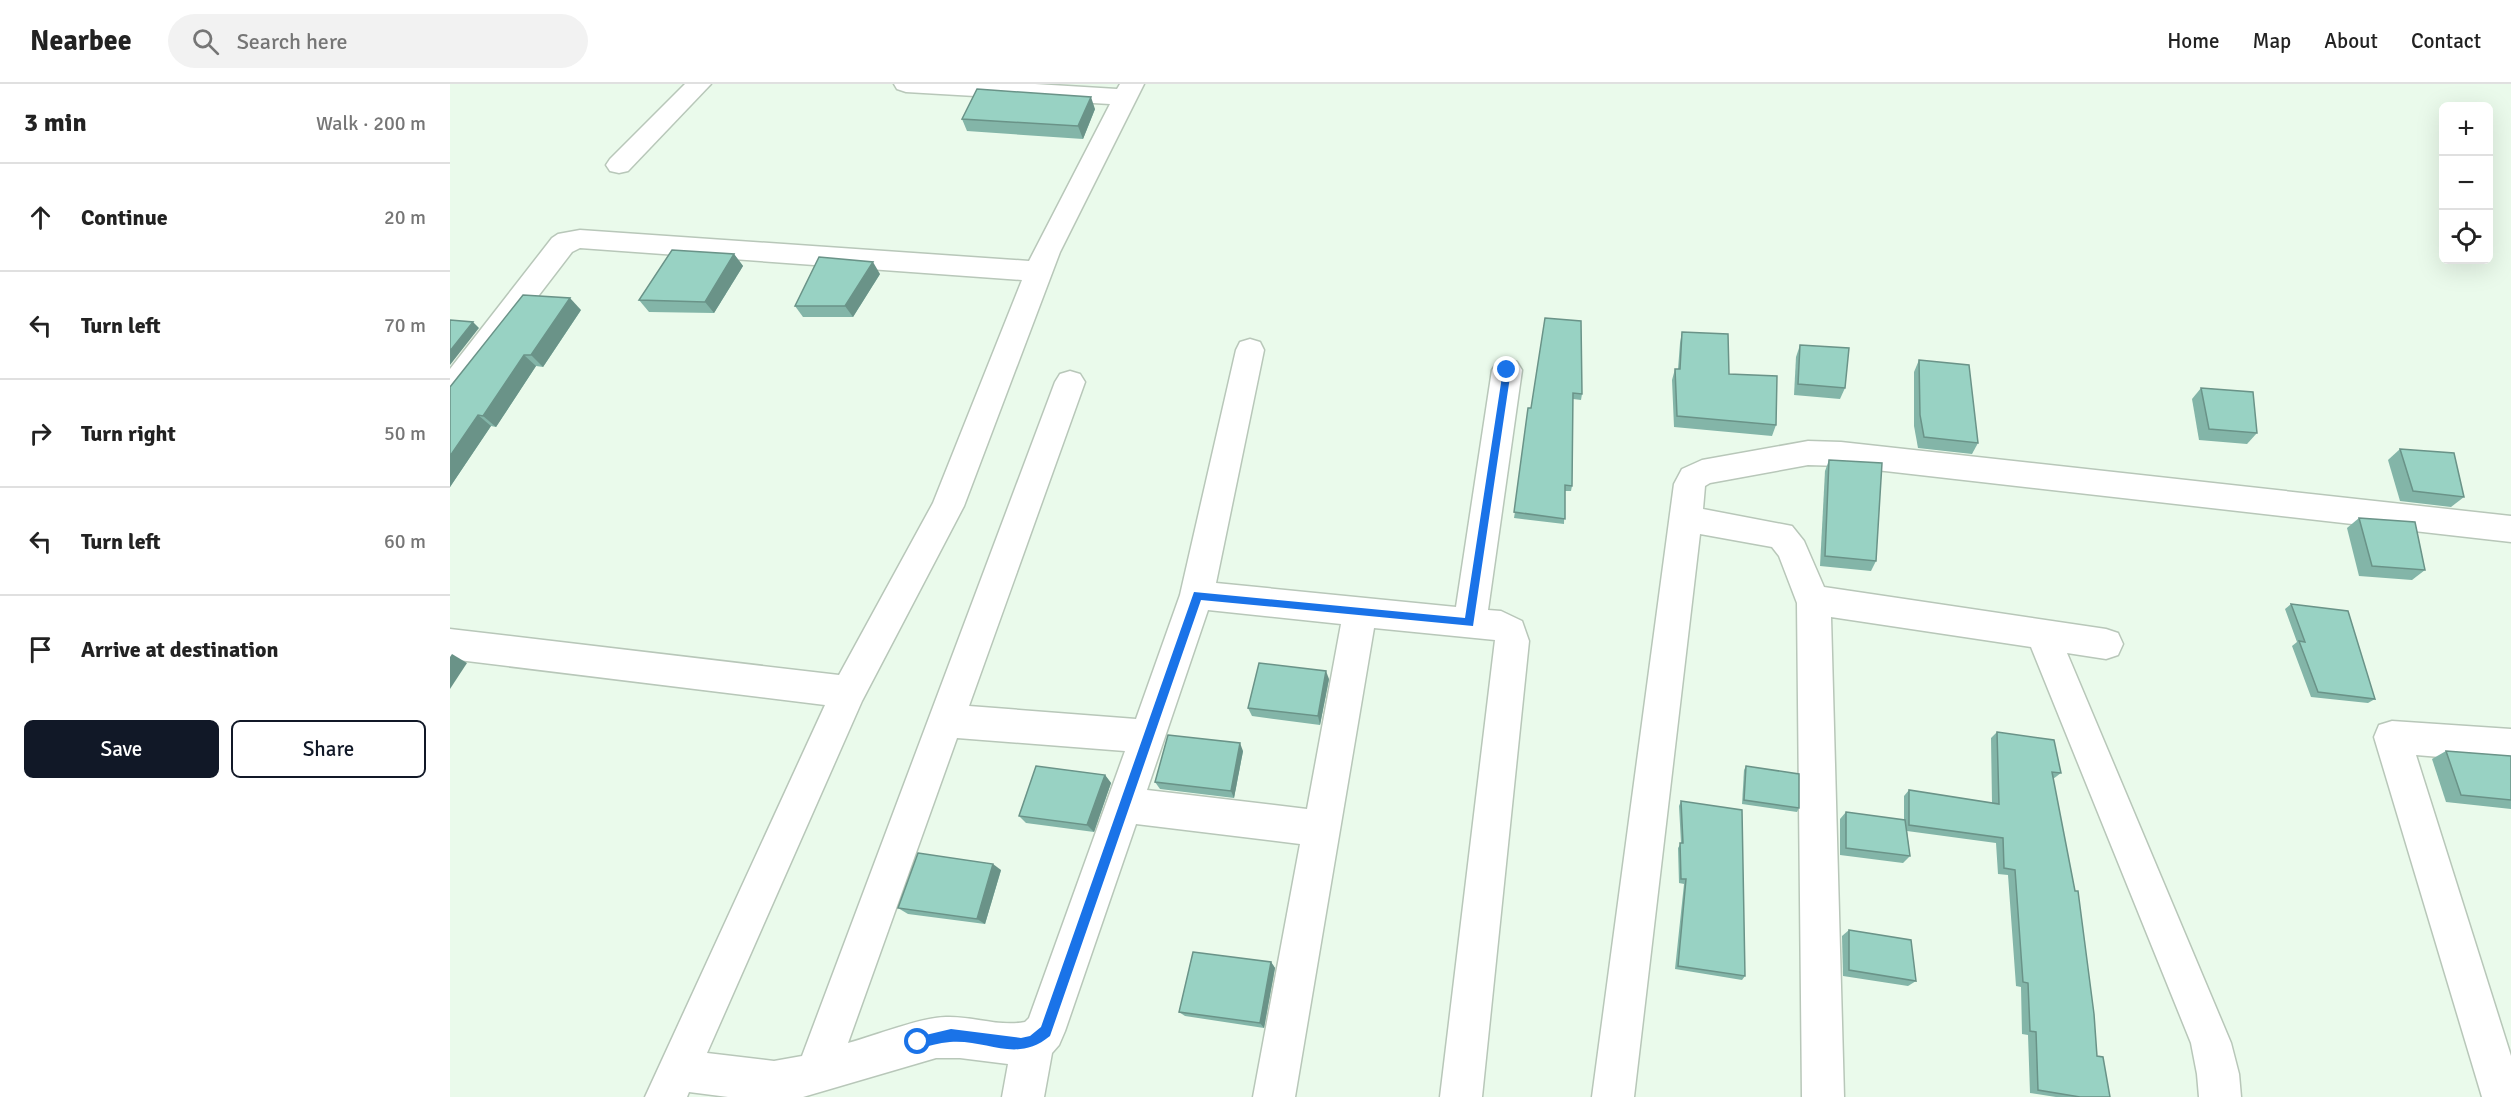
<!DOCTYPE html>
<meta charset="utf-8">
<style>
body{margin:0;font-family:Signika,sans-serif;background:#f2f2f2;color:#222}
.controls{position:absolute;right:18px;top:18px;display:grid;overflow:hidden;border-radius:9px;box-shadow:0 6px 24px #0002}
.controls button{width:54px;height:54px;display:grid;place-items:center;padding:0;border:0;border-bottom:2px solid #e0e0e0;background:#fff;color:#222;font:30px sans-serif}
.stop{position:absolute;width:18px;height:18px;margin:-14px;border:4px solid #1a73e8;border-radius:50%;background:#fff}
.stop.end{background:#1a73e8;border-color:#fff;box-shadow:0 2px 6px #0008}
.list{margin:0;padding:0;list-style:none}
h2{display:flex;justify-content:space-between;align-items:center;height:78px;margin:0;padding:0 24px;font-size:26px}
h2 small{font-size:20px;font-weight:400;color:#767676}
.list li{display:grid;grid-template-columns:39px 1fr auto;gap:18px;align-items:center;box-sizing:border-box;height:108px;padding:0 24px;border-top:2px solid #e0e0e0}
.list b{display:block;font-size:22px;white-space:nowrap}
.list em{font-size:20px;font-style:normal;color:#767676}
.actions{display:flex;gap:12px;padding:18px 24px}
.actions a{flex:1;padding:14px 0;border:2px solid #111827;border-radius:9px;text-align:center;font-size:21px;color:#111827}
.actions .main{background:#111827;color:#fff}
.icon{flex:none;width:33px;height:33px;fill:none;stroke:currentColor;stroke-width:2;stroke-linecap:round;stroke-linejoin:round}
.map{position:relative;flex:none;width:2061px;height:1013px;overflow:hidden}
header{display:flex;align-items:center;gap:36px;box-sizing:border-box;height:84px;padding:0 30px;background:#fff;border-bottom:2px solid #e0e0e0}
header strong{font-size:28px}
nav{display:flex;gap:33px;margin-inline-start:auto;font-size:21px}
.search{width:420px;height:54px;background:#f2f2f2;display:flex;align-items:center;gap:15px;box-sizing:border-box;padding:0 21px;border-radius:33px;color:#767676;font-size:22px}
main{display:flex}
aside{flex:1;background:#fff}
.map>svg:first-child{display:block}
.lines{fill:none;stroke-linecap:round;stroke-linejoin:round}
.minor-casing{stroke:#b8c7b9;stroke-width:3}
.minor{fill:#fff;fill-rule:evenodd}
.wall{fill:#83b5a8}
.shaded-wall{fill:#6a9388}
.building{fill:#98d2c3;stroke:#6a9388;stroke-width:1.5}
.route{fill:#1a73e8}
</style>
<header>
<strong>Nearbee</strong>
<div class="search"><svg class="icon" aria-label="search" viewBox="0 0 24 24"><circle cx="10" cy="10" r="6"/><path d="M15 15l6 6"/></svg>Search here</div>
<nav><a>Home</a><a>Map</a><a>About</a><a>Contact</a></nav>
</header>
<main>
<aside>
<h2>3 min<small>Walk · 200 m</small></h2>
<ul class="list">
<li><svg class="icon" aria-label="ahead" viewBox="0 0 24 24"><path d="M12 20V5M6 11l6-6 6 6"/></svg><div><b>Continue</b></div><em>20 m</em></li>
<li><svg class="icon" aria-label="left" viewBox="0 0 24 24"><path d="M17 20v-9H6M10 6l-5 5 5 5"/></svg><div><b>Turn left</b></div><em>70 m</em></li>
<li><svg class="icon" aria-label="right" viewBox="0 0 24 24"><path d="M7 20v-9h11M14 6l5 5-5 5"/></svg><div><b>Turn right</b></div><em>50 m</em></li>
<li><svg class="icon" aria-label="left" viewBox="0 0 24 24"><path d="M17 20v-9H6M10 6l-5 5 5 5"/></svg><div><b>Turn left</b></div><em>60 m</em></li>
<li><svg class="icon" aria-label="arrive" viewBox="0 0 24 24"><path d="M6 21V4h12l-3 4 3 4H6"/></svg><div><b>Arrive at destination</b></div></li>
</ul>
<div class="actions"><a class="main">Save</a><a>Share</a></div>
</aside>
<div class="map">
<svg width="2061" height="1013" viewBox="0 0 2061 1013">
<rect width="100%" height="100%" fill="#eafaeb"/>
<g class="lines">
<defs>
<g id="minor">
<path d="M235 0H261L178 87 169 89 160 87 156 81 160 75Z"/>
<path d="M444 0H585L667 5 670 0H694L610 168 514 422 412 617 257 969 324 977 352 972 605 298 610 290 620 287 630 290 635 298 519 622 686 635 730 511 786 266 790 258 800 255 810 258 814 266 766 499 1006 523 1042 286 1047 278 1057 275 1067 278 1072 286 1038 526 1051 527 1072 537 1079 557 1032 1013H990L1045 556 924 544 845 1013H803L850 760 686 740 615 947 609 961 602 969 594 1013H552L558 980 510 974H486L353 1013H278L239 1008 237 1013H195L375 621 0 575V545L389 591 483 419 572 196 130 164 122 168 10 314 0 317V285L102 154 108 150 130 146 579 177 660 20 456 8 447 5ZM758 526 891 540 857 725 697 706ZM507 654 675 667 579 934 575 938C549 943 523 932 496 933 468 934 427 951 398 959Z"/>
<path d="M1358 357 1391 358 2061 432V458L1391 382 1358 381 1260 399 1255 402 1253 425 1342 442 1354 457 1374 503 1656 545 1668 549 1673 560 1668 571 1656 575 1617 569 1781 959 1789 990 1791 1013H1749L1747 990 1741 959 1581 563 1381 533 1394 1013H1352L1347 519 1329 472 1322 463 1250 450 1184 1013H1142L1224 400 1232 385 1252 376Z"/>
<path d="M1942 637 2061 645V679L1966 671 2061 972V1013H2032L1924 653 1929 641Z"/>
</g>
</defs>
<use href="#minor" class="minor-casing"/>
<use href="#minor" class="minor"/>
</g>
<g class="wall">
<path d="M645 25 633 55 517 47 512 35Z"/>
<path d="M284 170 293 182 264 229 199 228 189 216Z"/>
<path d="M430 190 403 233H353L345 222Z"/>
<path d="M131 226 93 283 86 282 46 343 41 342 0 403V303Z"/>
<path d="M1095 234 1132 310 1131 316 1123 315 1122 402 1121 407H1115L1114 440 1064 434Z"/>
<path d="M1232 248 1279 290 1326 341 1322 352 1224 343 1222 296 1225 285H1228L1230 259Z"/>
<path d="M1350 261 1395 304 1390 315 1344 311 1346 273Z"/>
<path d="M1469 276 1528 359 1522 370 1468 364 1464 342V288Z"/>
<path d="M1751 304 1807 349 1797 360 1749 356 1742 315Z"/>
<path d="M1950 365 2014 413 2001 423 1950 417 1938 376Z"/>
<path d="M1379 376 1426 477 1421 487 1370 482 1375 387Z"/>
<path d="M1909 434 1975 486 1962 496 1909 492 1897 444Z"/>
<path d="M1841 520 1925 615 1918 619 1861 613 1842 562 1847 558 1835 525Z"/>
<path d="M879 595 870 641 802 632 798 624Z"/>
<path d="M1547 648 1611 689 1603 695 1647 972 1660 1013H1606L1580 1009 1578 951 1572 950 1571 903 1566 902 1558 791 1548 790 1546 759 1457 747 1460 772 1453 779 1390 771V735L1396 728 1454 736V712L1459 706 1542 719 1541 654Z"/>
<path d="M793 667 784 714 710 705 705 698Z"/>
<path d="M1996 667 2061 672V725L1996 718 1982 675Z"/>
<path d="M1296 682 1349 724 1347 728 1292 720 1294 686Z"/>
<path d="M655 691 661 699 644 748 576 739 569 732Z"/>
<path d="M1231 717 1295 892 1292 896 1225 885 1234 800 1229 799 1228 764 1231 759 1229 722Z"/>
<path d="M551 786 535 840 458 830 448 824Z"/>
<path d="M1399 846 1466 897 1458 902 1393 892 1392 852Z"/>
<path d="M821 878 825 884 814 944 735 932 729 928Z"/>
</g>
<g class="shaded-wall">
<path d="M641 13 645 25 633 55 628 42Z"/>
<path d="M284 170 293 182 264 229 255 218Z"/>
<path d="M423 178 430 190 403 233 395 222Z"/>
<path d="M120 214 131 226 93 283 81 271Z"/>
<path d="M23 238 29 244 0 281V267Z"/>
<path d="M74 271 86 282 46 343 33 332Z"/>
<path d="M28 331 41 342 0 403V372Z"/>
<path d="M2 570 17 579 0 605V573Z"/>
<path d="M876 587 879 595 870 641 868 632Z"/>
<path d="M790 659 793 667 784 714 781 707Z"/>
<path d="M655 691 661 699 644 748 637 741Z"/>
<path d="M543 780 551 786 535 840 527 835Z"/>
<path d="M821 878 825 884 814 944 810 939Z"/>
</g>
<g class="building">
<path d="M527 5 641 13 628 42 512 35Z"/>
<path d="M222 166 284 170 255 218 189 216Z"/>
<path d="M369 173 423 178 395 222H345Z"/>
<path d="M73 211 120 214 81 271H74L33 332 28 331 0 372V303Z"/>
<path d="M1095 234 1131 237 1132 310 1123 309 1122 402 1115 401V435L1064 428 1078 324H1081Z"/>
<path d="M0 236 23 238 0 267Z"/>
<path d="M1232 248 1278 250 1279 290 1327 292 1326 341 1227 332 1225 285H1230Z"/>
<path d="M1350 261 1399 264 1395 304 1348 300Z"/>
<path d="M1469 276 1519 281 1528 359 1474 353 1470 331Z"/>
<path d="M1751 304 1803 308 1807 349 1759 345Z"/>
<path d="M1950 365 2004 369 2014 413 1963 407Z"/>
<path d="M1379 376 1432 379 1426 477 1375 472Z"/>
<path d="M1909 434 1965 438 1975 486 1922 482Z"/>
<path d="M1841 520 1898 527 1925 615 1868 608 1849 557 1855 558Z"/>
<path d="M809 579 876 587 868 632 798 624Z"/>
<path d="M1547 648 1604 656 1611 689 1602 688 1625 807H1628L1644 930 1647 972 1653 973 1660 1013H1630L1588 1006 1586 948 1580 947 1578 899 1573 898 1565 786 1554 784 1553 754 1459 741V706L1549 720Z"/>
<path d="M718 651 790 659 781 707 705 698Z"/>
<path d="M1996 667 2061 672V716L2011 711Z"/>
<path d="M586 682 655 691 637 741 569 732Z"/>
<path d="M1296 682 1349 690V724L1294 716Z"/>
<path d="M1231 717 1292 726 1295 892 1228 882 1236 795H1231L1230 759H1233Z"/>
<path d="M1396 728 1455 736 1460 772 1396 764Z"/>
<path d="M468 769 543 780 527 835 448 824Z"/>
<path d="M1399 846 1461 856 1466 897 1399 886Z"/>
<path d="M743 868 821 878 810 939 729 928Z"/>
</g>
<path class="route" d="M1057 282 1061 286 1023 542 751 516 600 952C566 980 538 955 500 958 489 959 478 962 468 965L463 963V954L501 945 571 954 580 952 591 943 744 508 1015 534 1053 286Z"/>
</svg>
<div class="controls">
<button>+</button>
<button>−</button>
<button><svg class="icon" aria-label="locate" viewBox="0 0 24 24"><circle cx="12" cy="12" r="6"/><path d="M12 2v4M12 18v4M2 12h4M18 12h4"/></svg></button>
</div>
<div class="stop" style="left:468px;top:958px"></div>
<div class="stop end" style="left:1057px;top:286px"></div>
</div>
</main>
